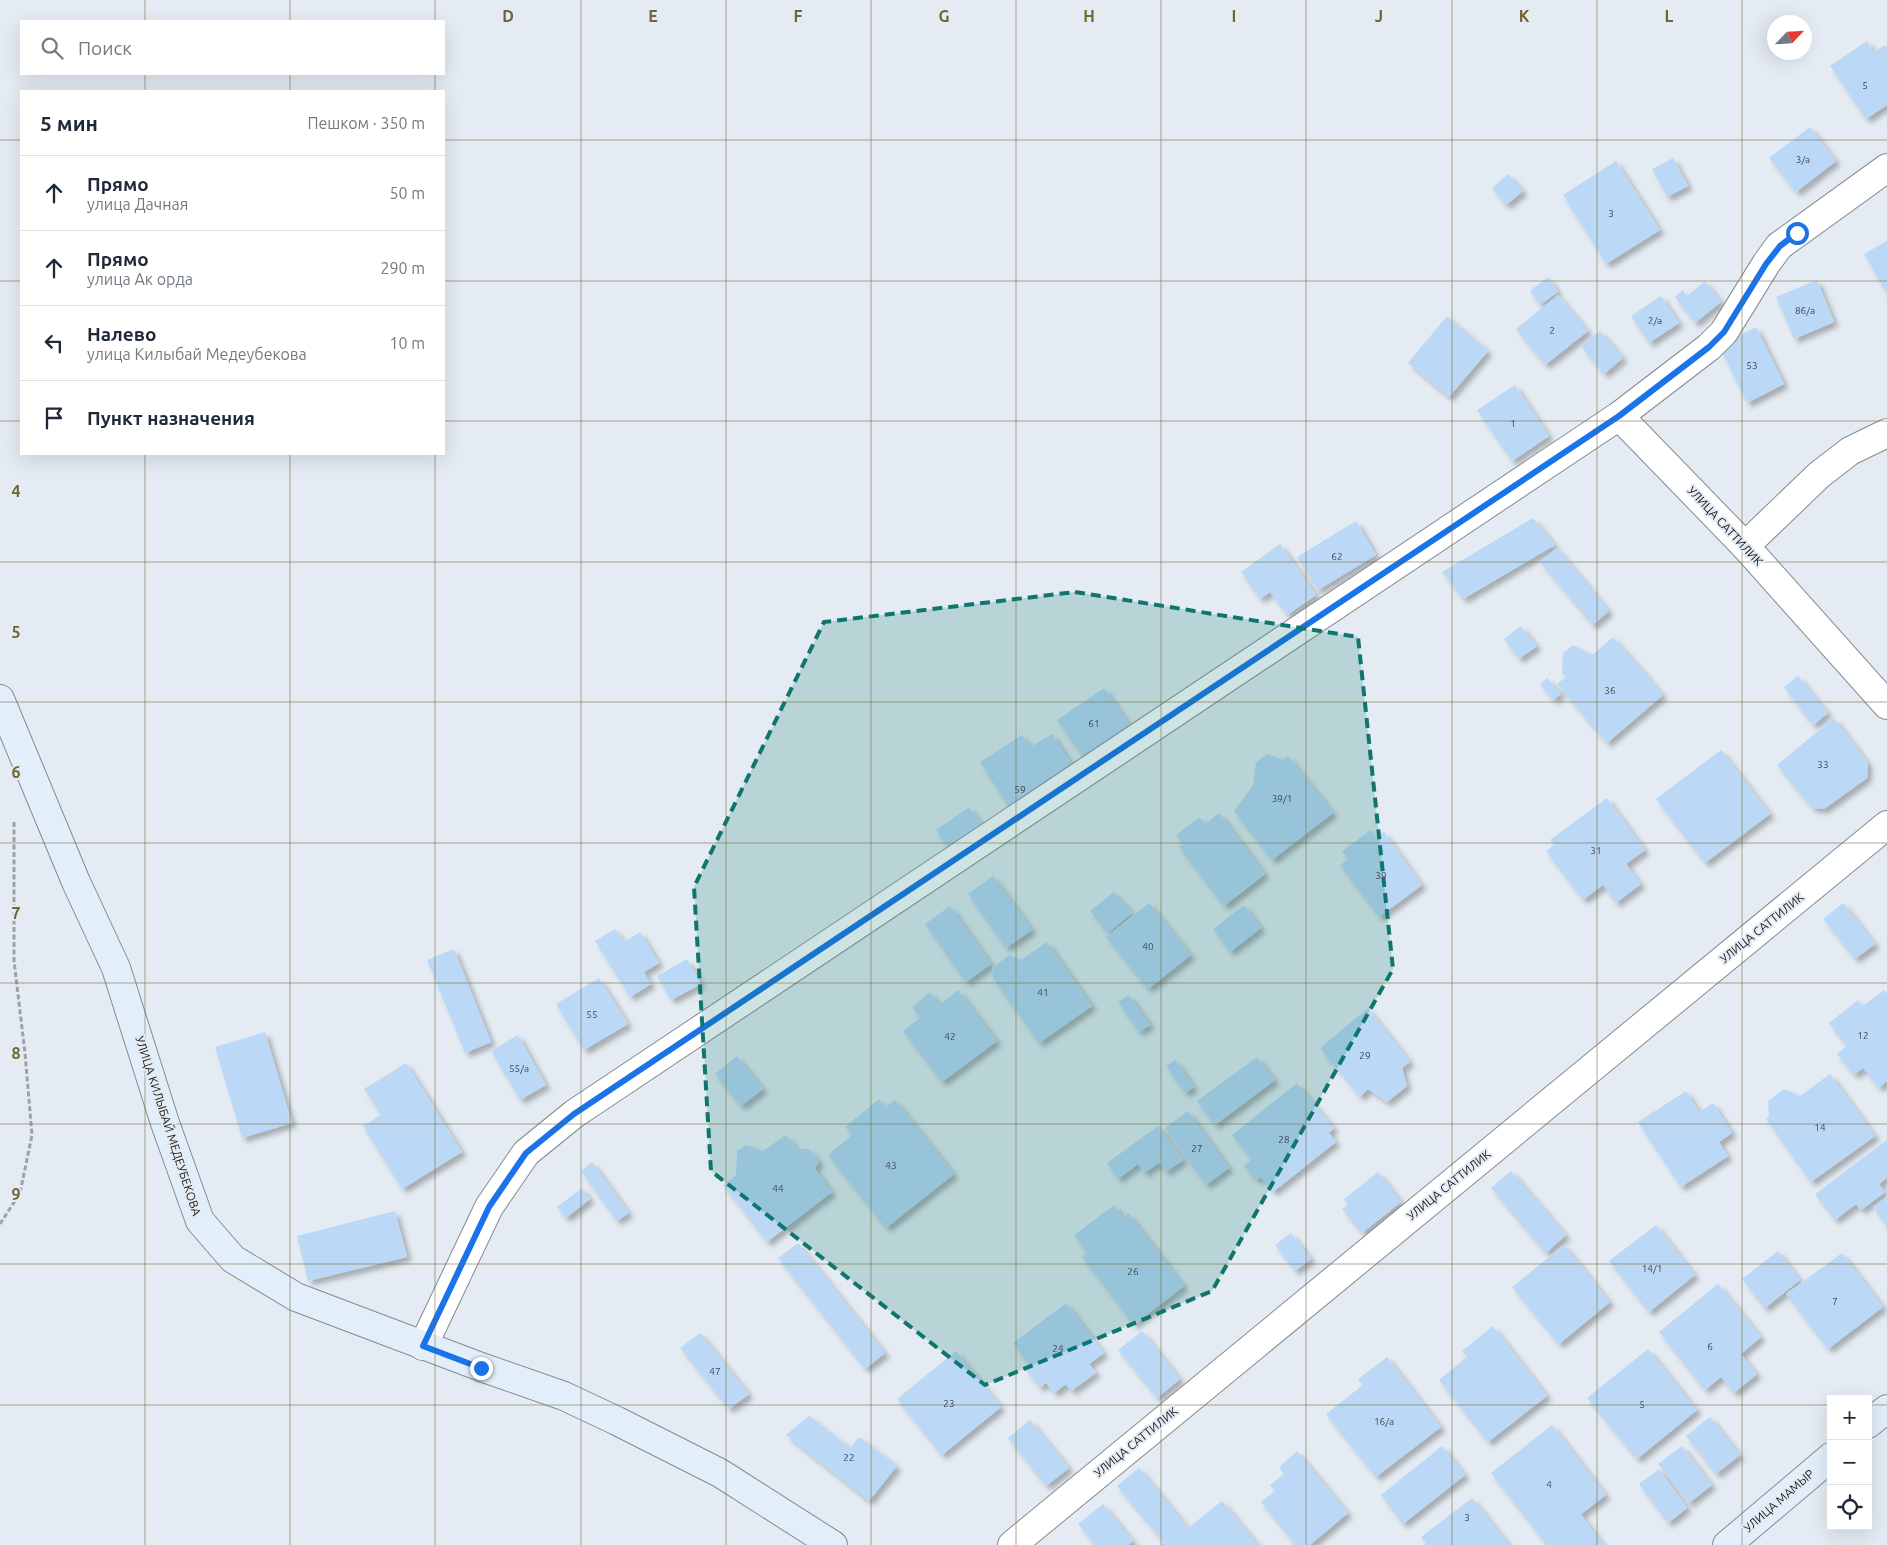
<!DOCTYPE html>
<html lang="ru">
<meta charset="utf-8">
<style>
body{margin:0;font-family:Ubuntu,sans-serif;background:#f6f6f7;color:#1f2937}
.controls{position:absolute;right:15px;bottom:15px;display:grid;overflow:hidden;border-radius:0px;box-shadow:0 5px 20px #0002}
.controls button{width:45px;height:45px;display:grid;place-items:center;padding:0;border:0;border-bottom:1px solid #e0e1e3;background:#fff;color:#1f2937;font:25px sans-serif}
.compass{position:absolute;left:1767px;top:15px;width:45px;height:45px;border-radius:50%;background:#fff;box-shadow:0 5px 20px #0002;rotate:65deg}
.stop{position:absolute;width:15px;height:15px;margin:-11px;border:4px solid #1a73e8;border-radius:50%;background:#fff}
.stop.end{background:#1a73e8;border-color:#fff;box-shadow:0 1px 5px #0008}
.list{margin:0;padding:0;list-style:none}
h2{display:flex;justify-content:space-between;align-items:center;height:65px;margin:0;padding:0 20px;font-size:21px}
h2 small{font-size:16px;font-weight:400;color:#747a83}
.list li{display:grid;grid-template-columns:32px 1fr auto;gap:15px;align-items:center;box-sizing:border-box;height:75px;padding:0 20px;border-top:1px solid #e0e1e3}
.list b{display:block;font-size:19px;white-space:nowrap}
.list p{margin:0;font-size:16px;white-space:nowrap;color:#747a83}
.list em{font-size:16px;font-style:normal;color:#747a83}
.icon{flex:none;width:28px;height:28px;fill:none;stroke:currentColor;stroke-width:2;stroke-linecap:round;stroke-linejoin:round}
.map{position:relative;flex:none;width:1887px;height:1545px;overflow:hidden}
.search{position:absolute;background:#fff;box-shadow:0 5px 20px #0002;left:20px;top:20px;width:425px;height:55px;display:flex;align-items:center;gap:12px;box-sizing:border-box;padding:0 18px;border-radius:0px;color:#747a83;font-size:19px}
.panel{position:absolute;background:#fff;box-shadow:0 5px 20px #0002;left:20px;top:90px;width:425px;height:365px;border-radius:0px}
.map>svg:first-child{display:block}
.building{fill:#bbd8f6;filter:url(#shadow)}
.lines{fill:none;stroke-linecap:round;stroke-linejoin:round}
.street-casing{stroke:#858b92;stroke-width:30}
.secondary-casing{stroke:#858b92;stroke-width:30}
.path{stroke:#9da2a7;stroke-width:3;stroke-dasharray:5 2.5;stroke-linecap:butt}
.street{stroke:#fff;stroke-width:28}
.secondary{stroke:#e2eefa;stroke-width:28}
.route{stroke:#1a73e8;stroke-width:6}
.marked{fill:#0f766e;fill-opacity:0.2;stroke:#0f766e;stroke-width:4;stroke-dasharray:10 6;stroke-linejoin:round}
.grid{fill:none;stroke:#6f6633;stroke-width:1;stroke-opacity:0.55}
.labels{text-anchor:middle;stroke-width:4;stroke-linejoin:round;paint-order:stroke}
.number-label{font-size:10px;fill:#3f4952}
.street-label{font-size:12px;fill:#16191b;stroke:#e4ebf2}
.grid-label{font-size:16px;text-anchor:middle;font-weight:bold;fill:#6f6633;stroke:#e4ebf2;stroke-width:4;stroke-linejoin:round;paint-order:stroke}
</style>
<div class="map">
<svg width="1887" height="1545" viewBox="0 0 1887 1545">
<defs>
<filter id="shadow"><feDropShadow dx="4.5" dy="4.5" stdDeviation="2.5" flood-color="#0004"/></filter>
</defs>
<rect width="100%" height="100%" fill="#e4ebf2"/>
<g class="building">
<path d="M1867 41 1874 52 1885 45 1887 47V105L1866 119 1830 66Z"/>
<path d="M1810 127 1836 161 1796 192 1769 158Z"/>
<path d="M1673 158 1688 186 1667 197 1652 169Z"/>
<path d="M1616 161 1660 230 1606 264 1563 195Z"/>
<path d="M1508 174 1523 191 1506 205 1492 188Z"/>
<path d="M1887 241V294L1864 254Z"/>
<path d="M1548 277 1558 292 1540 305 1530 291Z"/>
<path d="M1817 280 1834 322 1794 339 1776 297Z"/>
<path d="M1705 281 1721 302 1695 323 1675 297 1683 290 1687 296Z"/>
<path d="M1558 295 1588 331 1545 365 1516 329Z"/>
<path d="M1661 296 1679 323 1649 343 1631 316Z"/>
<path d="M1447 316 1488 351 1449 397 1408 363Z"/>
<path d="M1756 327 1784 384 1747 403 1719 346Z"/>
<path d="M1600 331 1623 358 1604 374 1581 346Z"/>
<path d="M1515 385 1549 436 1512 461 1477 410Z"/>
<path d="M1533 518 1555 545 1463 599 1442 572Z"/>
<path d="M1356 521 1376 555 1318 590 1297 557Z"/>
<path d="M1280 544 1316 595 1287 615 1270 592 1260 599 1241 572Z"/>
<path d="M1557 548 1609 611 1593 625 1540 562Z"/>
<path d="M1521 626 1537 646 1519 659 1504 639Z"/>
<path d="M1613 637 1663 695 1607 743 1557 684 1566 677 1562 673 1563 653 1573 645 1592 655Z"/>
<path d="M1798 676 1828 713 1813 725 1784 687Z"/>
<path d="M1547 678 1561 694 1553 700 1540 684Z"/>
<path d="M1104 688 1130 726 1083 757 1057 720Z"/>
<path d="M1834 718 1868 763 1867 778 1824 809 1812 808 1777 765Z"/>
<path d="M1052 734 1074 768 1010 809 980 762 1022 735 1031 747Z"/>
<path d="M1721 750 1770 814 1705 863 1656 799Z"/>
<path d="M1268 754 1282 760 1288 756 1333 813 1272 860 1234 811 1253 785 1256 762Z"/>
<path d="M1607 798 1645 850 1626 864 1641 884 1616 903 1603 885 1583 900 1546 851 1554 845 1550 840Z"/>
<path d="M969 807 982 825 949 849 936 830Z"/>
<path d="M1219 813 1265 874 1224 906 1179 847 1183 844 1176 835 1199 817 1205 824Z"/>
<path d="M1371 830 1376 837 1384 832 1422 885 1379 917 1340 865 1348 859 1342 851Z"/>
<path d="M993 876 1032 930 1006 948 968 894Z"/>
<path d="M1114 892 1132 913 1108 933 1090 911Z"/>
<path d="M1149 903 1191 955 1148 989 1106 937Z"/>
<path d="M1843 903 1875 944 1855 959 1823 919Z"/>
<path d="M1244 905 1261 928 1230 952 1213 929Z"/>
<path d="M950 906 991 964 966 982 925 924Z"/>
<path d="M615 929 624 942 640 932 659 963 644 972 651 984 630 997 595 941Z"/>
<path d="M1047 942 1092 1006 1039 1043 993 978 992 968 1009 955 1021 960Z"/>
<path d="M454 949 491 1042 465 1053 427 960Z"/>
<path d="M687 959 701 984 671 1000 657 976Z"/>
<path d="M599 978 628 1024 584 1050 556 1004Z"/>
<path d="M958 990 997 1041 942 1082 903 1031 920 1018 912 1007 930 992 939 1005Z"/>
<path d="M1884 990 1887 994V1081L1879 1088 1863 1068 1854 1075 1837 1054 1847 1046 1829 1023 1858 1000 1863 1006Z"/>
<path d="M1129 995 1150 1025 1139 1032 1118 1002Z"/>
<path d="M1368 1008 1410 1062 1402 1068 1407 1086 1387 1102 1368 1089 1360 1097 1320 1048Z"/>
<path d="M265 1032 292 1123 242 1138 215 1047Z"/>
<path d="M518 1035 546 1085 520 1100 491 1051Z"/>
<path d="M737 1056 763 1089 741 1106 715 1074Z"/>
<path d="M1257 1057 1275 1080 1215 1125 1197 1101Z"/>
<path d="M1175 1060 1194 1087 1185 1093 1166 1066Z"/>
<path d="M406 1063 462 1152 402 1189 363 1126 381 1115 364 1089Z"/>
<path d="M1830 1074 1875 1136 1811 1182 1766 1119 1769 1117 1768 1101 1784 1089 1800 1096Z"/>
<path d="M1297 1083 1334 1128 1329 1133 1336 1142 1273 1192 1261 1177 1256 1180 1244 1166 1252 1159 1232 1135Z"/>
<path d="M1686 1091 1699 1112 1713 1103 1732 1133 1719 1142 1728 1156 1681 1187 1638 1122Z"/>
<path d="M879 1099 885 1107 895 1100 954 1174 886 1228 828 1155 852 1135 845 1127Z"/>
<path d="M1188 1111 1229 1168 1206 1185 1165 1128Z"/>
<path d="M1158 1126 1183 1160 1166 1172 1159 1163 1144 1173 1138 1164 1118 1179 1107 1163Z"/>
<path d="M786 1135 797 1149H809L819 1161 815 1169 832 1192 767 1242 723 1185 736 1175 737 1151 746 1145 763 1151Z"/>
<path d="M1887 1140V1178L1879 1184 1885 1192 1861 1210 1856 1204 1835 1220 1815 1194Z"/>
<path d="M592 1162 629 1213 617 1221 581 1171Z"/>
<path d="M1511 1171 1566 1235 1546 1253 1491 1188Z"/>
<path d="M1378 1172 1401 1202 1362 1233 1342 1209 1348 1205 1344 1199Z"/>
<path d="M582 1188 590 1199 566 1218 557 1207Z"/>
<path d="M1887 1197V1226L1873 1207Z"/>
<path d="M1114 1205 1123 1218 1128 1213 1184 1286 1134 1325 1082 1257 1087 1253 1074 1235Z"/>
<path d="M395 1211 407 1257 308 1281 297 1236Z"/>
<path d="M1656 1225 1695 1275 1649 1312 1609 1261Z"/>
<path d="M1291 1233 1311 1259 1295 1271 1275 1245Z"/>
<path d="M798 1243 885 1353 865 1369 778 1258Z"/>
<path d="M1564 1245 1610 1302 1559 1344 1512 1287Z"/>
<path d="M1778 1251 1800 1280 1765 1308 1742 1279Z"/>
<path d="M1842 1253 1883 1307 1828 1349 1786 1294Z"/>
<path d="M1718 1284 1761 1337 1741 1354 1757 1374 1734 1393 1721 1377 1705 1390 1659 1332Z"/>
<path d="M1066 1303 1104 1353 1089 1364 1096 1373 1071 1391 1066 1384 1054 1393 1046 1383 1040 1388 1025 1369 1030 1366 1013 1343Z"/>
<path d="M1493 1326 1547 1396 1488 1442 1439 1380 1467 1357 1462 1351Z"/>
<path d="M1142 1331 1180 1379 1157 1398 1118 1350Z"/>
<path d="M700 1333 749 1394 729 1409 680 1348Z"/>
<path d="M1648 1349 1697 1410 1637 1459 1587 1398Z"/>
<path d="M956 1351 1001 1407 942 1455 897 1399Z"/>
<path d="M1387 1357 1441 1427 1376 1477 1326 1414 1363 1385 1358 1379Z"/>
<path d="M809 1416 850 1448 859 1437 897 1466 869 1501 786 1435Z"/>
<path d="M1710 1417 1740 1455 1716 1474 1686 1436Z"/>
<path d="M1030 1420 1069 1468 1046 1486 1008 1438Z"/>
<path d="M1552 1425 1606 1495 1581 1514 1603 1545H1547L1491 1473Z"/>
<path d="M1442 1446 1465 1475 1403 1524 1381 1495Z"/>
<path d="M1682 1446 1712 1485 1689 1503 1658 1464Z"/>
<path d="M1297 1451 1348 1513 1310 1545H1296L1261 1502 1275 1491 1270 1485 1284 1474 1279 1467Z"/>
<path d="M1139 1468 1188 1528 1222 1501 1258 1545H1160L1164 1542 1117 1486Z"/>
<path d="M1659 1469 1687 1508 1668 1523 1639 1484Z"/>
<path d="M1472 1498 1509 1545H1427L1421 1537Z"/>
<path d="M1103 1504 1133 1541 1128 1545H1095L1078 1524Z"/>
</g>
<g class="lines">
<defs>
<g id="street">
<path d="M1619 416 1745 546 1887 705"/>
<path d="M1745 546 1819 475 1850 451 1887 433"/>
<path d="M423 1346 489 1207 526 1153 574 1114 1619 416 1709 347 1724 332 1766 264 1779 246 1887 168"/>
<path d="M1012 1545 1887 825"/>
</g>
<g id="secondary">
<path d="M0 699 76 882 116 968 165 1123 200 1221 233 1259 296 1297 481 1367 564 1396 617 1421 720 1473 833 1545"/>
<path d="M1868 1424 1887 1409"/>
<path d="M1727 1545 1831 1457"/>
</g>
</defs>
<use href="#street" class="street-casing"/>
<use href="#secondary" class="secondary-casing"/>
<path class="path" d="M0 1224 20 1193 32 1135 25 1053 14 961V820"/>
<use href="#street" class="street"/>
<use href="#secondary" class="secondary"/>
</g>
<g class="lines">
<path class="route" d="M481 1368 423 1346 489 1207 526 1153 574 1114 1619 416 1709 347 1724 332 1766 264 1780 246 1797 233"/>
</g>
<path class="marked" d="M1075 592 1358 637 1393 969 1212 1291 985 1385 711 1171 694 887 824 622Z"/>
<path class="grid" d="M145 0V21M290 0V21M435 0V21M581 0V1545M726 0V1545M871 0V1545M1016 0V1545M1161 0V1545M1306 0V1545M1452 0V1545M1597 0V1545M1742 0V1545M145 74V91M290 74V91M435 74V91M0 140H21M444 140H1887M0 281H21M444 281H1887M0 421H21M444 421H1887M145 454V1545M290 454V1545M435 454V1545M0 562H1887M0 702H1887M0 843H1887M0 983H1887M0 1124H1887M0 1264H1887M0 1405H1831M1868 1405H1887"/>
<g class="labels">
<g class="number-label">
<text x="1865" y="89">5</text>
<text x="1803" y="163">3/а</text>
<text x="1611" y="217">3</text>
<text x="1805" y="314">86/а</text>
<text x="1655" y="324">2/а</text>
<text x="1552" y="334">2</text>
<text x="1752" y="369">53</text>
<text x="1513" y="427">1</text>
<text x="1337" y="560">62</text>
<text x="1610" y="694">36</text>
<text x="1094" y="727">61</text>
<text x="1823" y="768">33</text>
<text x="1020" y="793">59</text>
<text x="1282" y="802">39/1</text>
<text x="1596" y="854">31</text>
<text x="1381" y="879">39</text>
<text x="1148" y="950">40</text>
<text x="1043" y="996">41</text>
<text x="592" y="1018">55</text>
<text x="1863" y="1039">12</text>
<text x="950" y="1040">42</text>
<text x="1365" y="1059">29</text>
<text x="519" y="1072">55/а</text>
<text x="1820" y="1131">14</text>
<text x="1284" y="1143">28</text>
<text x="1197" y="1152">27</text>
<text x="891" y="1169">43</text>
<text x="778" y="1192">44</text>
<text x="1652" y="1272">14/1</text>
<text x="1133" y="1275">26</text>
<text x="1835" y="1305">7</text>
<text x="1710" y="1350">6</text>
<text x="1058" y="1352">24</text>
<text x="715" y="1375">47</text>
<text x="949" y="1407">23</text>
<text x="1642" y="1408">5</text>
<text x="1384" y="1425">16/а</text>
<text x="849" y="1461">22</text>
<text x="1549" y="1488">4</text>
<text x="1467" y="1521">3</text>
</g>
<g class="street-label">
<text transform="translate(1725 526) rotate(47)" y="4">УЛИЦА САТТИЛИК</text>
<text transform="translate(1762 928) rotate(-39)" y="4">УЛИЦА САТТИЛИК</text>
<text transform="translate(168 1126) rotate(72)" y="4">УЛИЦА КИЛЫБАЙ МЕДЕУБЕКОВА</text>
<text transform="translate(1449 1185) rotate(-39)" y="4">УЛИЦА САТТИЛИК</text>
<text transform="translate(1136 1442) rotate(-39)" y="4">УЛИЦА САТТИЛИК</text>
<text transform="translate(1779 1501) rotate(-41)" y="4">УЛИЦА МАМЫР</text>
</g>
</g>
<g class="grid-label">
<text x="508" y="22">D</text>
<text x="653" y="22">E</text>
<text x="798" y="22">F</text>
<text x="944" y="22">G</text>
<text x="1089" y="22">H</text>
<text x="1234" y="22">I</text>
<text x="1379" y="22">J</text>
<text x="1524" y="22">K</text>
<text x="1669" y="22">L</text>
<text x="16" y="497">4</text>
<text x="16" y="638">5</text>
<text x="16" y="778">6</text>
<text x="16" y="919">7</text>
<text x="16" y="1059">8</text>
<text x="16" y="1200">9</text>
</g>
</svg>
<div class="controls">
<button>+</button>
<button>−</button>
<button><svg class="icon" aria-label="locate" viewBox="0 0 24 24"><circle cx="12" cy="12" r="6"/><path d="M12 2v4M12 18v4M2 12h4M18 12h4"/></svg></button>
</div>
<svg class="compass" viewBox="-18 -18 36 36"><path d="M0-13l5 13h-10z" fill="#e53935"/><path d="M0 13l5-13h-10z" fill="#747a83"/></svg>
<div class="stop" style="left:1797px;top:233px"></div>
<div class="stop end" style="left:481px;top:1368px"></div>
<div class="search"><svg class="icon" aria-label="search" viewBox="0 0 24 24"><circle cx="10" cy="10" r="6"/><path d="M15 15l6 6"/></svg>Поиск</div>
<section class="panel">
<h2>5 мин<small>Пешком · 350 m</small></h2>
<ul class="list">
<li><svg class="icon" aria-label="ahead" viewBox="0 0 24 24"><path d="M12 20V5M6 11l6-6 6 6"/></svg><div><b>Прямо</b><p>улица Дачная</p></div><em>50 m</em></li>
<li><svg class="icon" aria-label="ahead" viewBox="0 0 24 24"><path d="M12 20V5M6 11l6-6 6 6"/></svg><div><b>Прямо</b><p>улица Ак орда</p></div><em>290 m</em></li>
<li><svg class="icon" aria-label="left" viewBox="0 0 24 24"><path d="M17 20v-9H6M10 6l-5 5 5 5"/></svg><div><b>Налево</b><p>улица Килыбай Медеубекова</p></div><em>10 m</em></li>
<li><svg class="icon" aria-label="arrive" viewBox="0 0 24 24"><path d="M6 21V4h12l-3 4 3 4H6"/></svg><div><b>Пункт назначения</b></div></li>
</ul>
</section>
</div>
